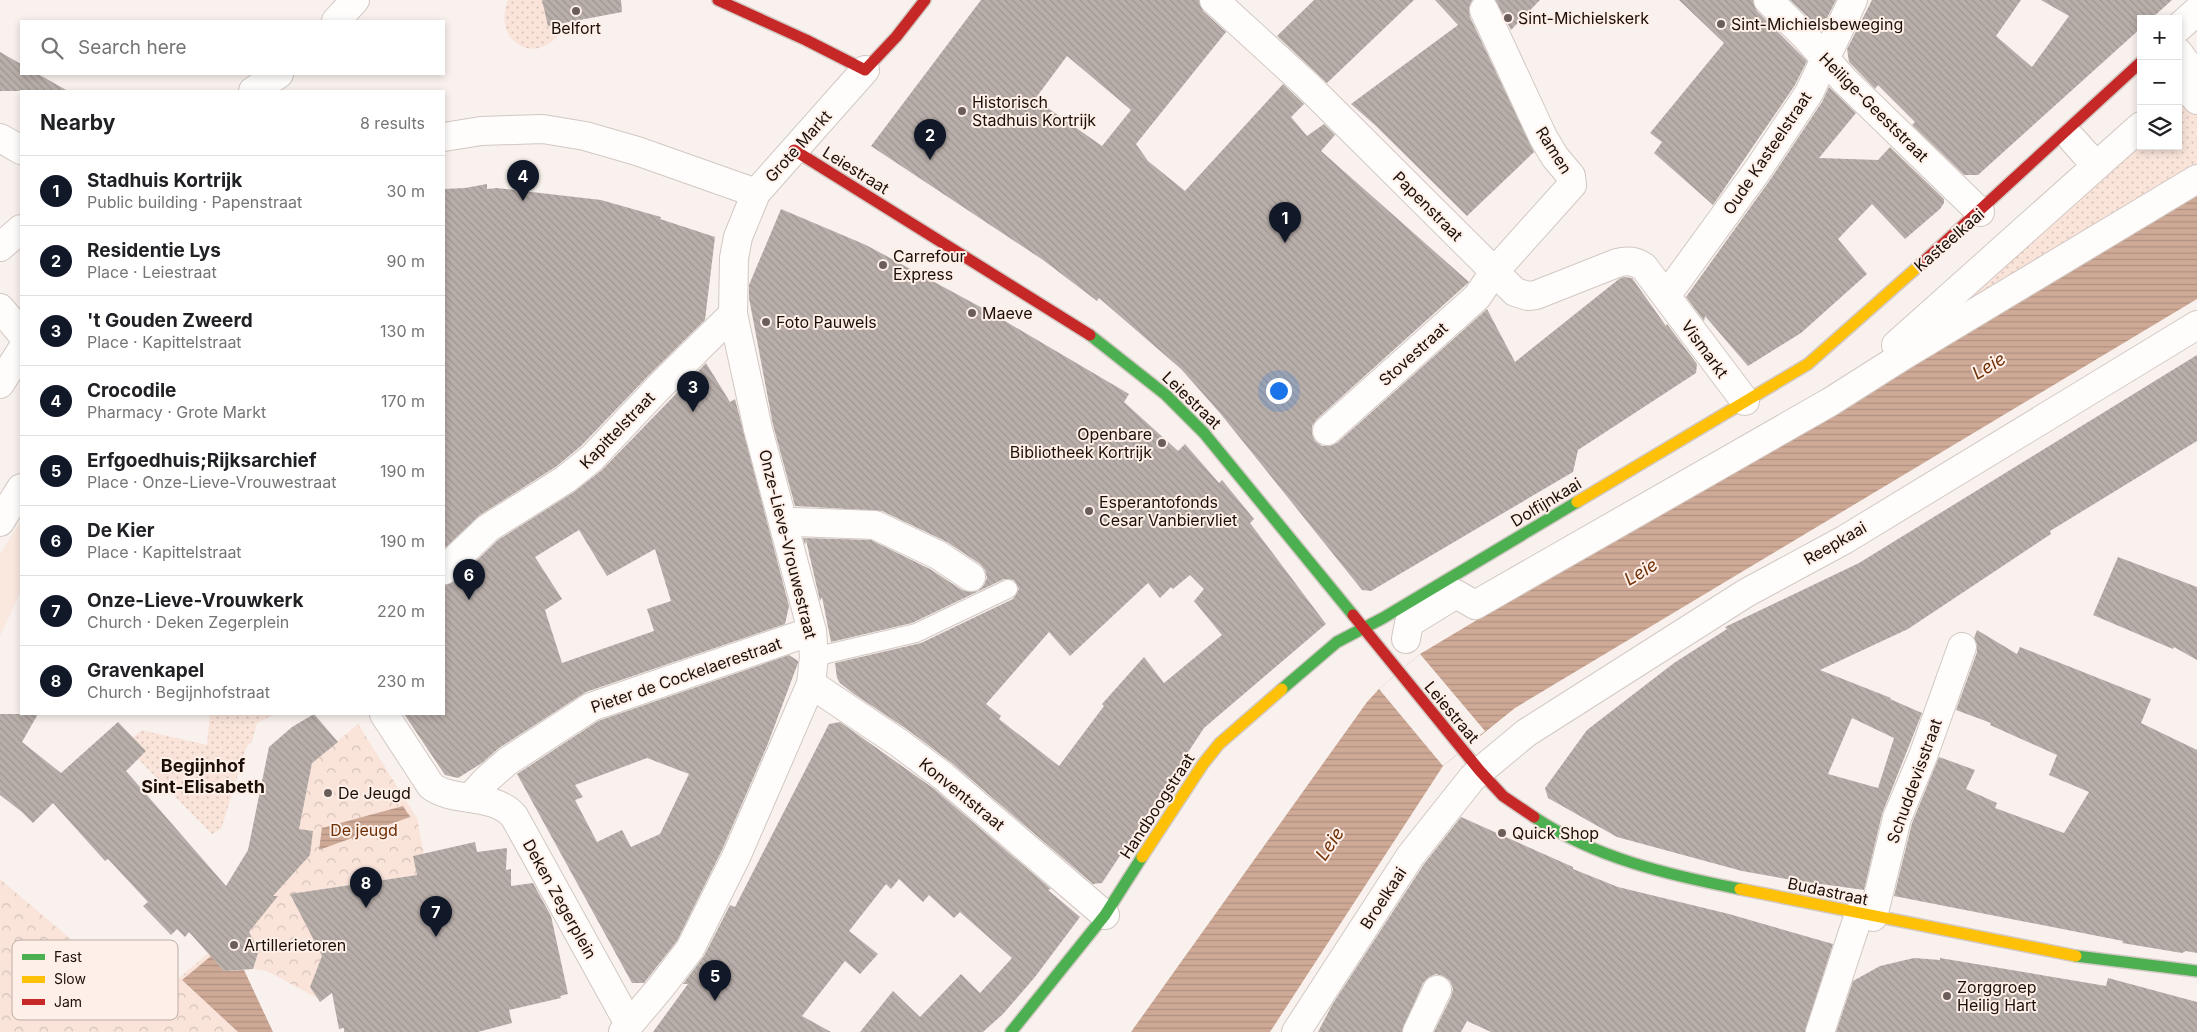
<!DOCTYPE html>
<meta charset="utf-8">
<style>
body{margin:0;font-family:Inter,sans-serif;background:#f6f6f6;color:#202124}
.controls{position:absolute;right:15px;top:15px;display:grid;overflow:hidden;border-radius:0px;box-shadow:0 2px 8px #0003}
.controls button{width:45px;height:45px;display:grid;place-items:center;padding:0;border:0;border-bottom:1px solid #e0e0e0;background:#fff;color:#202124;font:25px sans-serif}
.you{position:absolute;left:1278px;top:390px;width:18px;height:18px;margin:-12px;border:4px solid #fff;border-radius:50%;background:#1a73e8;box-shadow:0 0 0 8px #1a73e833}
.badge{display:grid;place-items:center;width:32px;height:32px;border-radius:50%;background:#111827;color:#fff;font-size:16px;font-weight:700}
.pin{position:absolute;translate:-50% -41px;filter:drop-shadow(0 1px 2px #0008)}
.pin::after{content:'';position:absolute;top:26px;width:18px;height:15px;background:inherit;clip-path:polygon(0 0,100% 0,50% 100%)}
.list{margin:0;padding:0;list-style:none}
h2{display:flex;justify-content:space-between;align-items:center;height:65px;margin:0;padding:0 20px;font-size:21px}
h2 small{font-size:16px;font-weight:400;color:#757577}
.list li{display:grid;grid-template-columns:32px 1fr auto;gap:15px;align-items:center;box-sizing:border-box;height:70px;padding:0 20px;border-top:1px solid #e0e0e0}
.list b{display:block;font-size:19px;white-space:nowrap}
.list p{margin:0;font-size:16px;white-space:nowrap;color:#757577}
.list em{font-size:16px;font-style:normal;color:#757577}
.icon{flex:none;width:28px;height:28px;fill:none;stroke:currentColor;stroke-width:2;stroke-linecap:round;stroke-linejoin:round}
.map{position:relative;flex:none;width:2197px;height:1032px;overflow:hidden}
.search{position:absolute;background:#fff;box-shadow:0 2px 8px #0003;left:20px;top:20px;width:425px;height:55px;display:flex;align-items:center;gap:12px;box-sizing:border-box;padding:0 18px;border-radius:0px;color:#757577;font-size:19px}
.panel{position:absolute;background:#fff;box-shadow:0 2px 8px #0003;left:20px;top:90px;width:425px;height:625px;border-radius:0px}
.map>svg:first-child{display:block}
.built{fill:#fae8df}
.grass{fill:url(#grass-dots)}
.park{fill:url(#park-crowns)}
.water{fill:url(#water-rules)}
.pier{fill:#f9f1ed}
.building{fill:url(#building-back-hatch);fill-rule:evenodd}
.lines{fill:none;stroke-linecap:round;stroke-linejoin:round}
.lane-casing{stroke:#d2c8c3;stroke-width:20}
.street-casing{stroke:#d2c8c3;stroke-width:30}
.fast-casing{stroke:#d2c8c3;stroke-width:14}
.slow-casing{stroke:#d2c8c3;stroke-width:14}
.jam-casing{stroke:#d2c8c3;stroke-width:14}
.lane{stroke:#fefdfc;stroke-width:18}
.street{stroke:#fefdfc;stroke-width:28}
.fast{stroke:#4caf50;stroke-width:11}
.slow{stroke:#ffc107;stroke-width:11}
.jam{stroke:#c62828;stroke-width:11}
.poi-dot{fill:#695e59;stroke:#feefe8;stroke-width:2}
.labels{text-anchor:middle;stroke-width:4;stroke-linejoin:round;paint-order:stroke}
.poi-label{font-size:16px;fill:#1b0f09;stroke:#feefe8;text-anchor:start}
.street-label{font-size:16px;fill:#1b0f09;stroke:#feefe8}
.park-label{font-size:16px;fill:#6d2f04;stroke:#feefe8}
.water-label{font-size:18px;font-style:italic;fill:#703108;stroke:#feefe8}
.neighbourhood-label{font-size:18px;font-weight:bold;fill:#1b0f09;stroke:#feefe8}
.key{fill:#feefe8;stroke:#baaca5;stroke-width:1}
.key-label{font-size:14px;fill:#1b0f09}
</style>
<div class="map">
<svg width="2197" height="1032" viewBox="0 0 2197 1032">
<defs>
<pattern id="grass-dots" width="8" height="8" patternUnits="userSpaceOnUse" patternTransform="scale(1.25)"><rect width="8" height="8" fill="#fae4da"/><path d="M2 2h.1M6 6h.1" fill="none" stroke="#d6c2ba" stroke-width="1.8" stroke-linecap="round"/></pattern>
<pattern id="park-crowns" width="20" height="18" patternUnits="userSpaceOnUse" patternTransform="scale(1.25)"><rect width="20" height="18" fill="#fae4da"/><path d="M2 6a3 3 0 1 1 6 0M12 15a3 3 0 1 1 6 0" fill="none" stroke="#d6c2ba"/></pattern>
<pattern id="water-rules" width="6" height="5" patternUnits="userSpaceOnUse" patternTransform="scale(1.25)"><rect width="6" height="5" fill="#cea996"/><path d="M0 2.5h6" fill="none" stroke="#b09080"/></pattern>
<pattern id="building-back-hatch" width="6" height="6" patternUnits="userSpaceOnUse" patternTransform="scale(1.25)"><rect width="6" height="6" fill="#b9afaa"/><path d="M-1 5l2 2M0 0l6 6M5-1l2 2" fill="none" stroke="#9e9591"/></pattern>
</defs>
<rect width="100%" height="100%" fill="#f9f1ed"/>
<path class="built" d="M21 521V591L0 636V554Z"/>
<g class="grass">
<path d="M508 0H555L562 30C538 68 491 43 508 0Z"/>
<path d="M2178 95 2197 104V173L1902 350 2141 128V146H2178Z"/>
<path d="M210 714H275L257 723 252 742 247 746 221 829 212 834 138 759 146 751 133 738 141 730 207 745Z"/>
</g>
<g class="park">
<path d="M358 724 417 818 424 855 417 875 322 889 311 903 329 939 314 976 317 998 267 971 253 969 259 950 249 933 256 923 252 919 310 855 312 831 299 829 312 763Z"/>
<path d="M0 879 135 994 146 1006 212 950 211 956 182 980 238 1032H0Z"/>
</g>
<g class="water">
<path d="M2197 190V299L1515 708 1443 766 1270 1032H1131L1367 702 1379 689 1420 654Z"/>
<path d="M403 806 410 817 319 850 322 828Z"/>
<path d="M211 956 224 971 244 970 273 1032H238L182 980Z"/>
</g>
<path class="pier" d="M1420 654 1485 731 1443 766 1379 689Z"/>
<g class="building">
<path d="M542 0H621L622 12 548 26Z"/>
<path d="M981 0H1199L1203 11 1226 32 1136 144 1148 161 1185 191 1283 84 1304 104 1291 117 1307 136 1324 124 1335 135 1321 151 1469 282 1317 419 1312 426V434L1315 441 1322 446H1330L1337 443 1487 309 1515 362 1619 279 1624 277 1632 278 1666 326 1667 324 1697 364 1696 373 1578 450 1573 472 1371 591 1362 590 1220 413 1181 369 1099 298 1097 301 1043 260 871 146ZM1067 56 1131 110 1102 146 1035 99Z"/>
<path d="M1314 0H1414L1327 83 1277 36Z"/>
<path d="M1435 0H1472L1469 8 1470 17 1534 152 1467 216 1375 125 1351 104 1458 25Z"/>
<path d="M1495 0H1540L1511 30Z"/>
<path d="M1679 0H1753L1757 11 1807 61 1795 85 1713 205 1654 153 1662 142 1650 133 1724 43Z"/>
<path d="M1790 0H1836L1827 18 1813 22Z"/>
<path d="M1872 0H2021L1996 36 2032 67 2069 16 2041 0H2172L2151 19H2141V28L1978 175H1964L1912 125 1915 122 1878 85 1875 89 1849 62 1847 49Z"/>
<path d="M0 52 21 64V74H38L68 91H0Z"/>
<path d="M1829 87 1856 113 1819 158 1878 160 1890 147 1944 199V203L1940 209 1905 239 1872 204 1838 239 1867 274 1801 333 1748 366 1705 316 1704 321 1686 297 1770 180 1822 102Z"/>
<path d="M487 184V189L497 188 601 200 661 217 660 219 715 237 705 320 649 375 581 446 557 466 480 515 444 549V189L465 188Z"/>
<path d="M781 209 866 245 986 310 1129 394 1124 402 1178 451 1185 444 1219 483 1222 480 1254 519 1250 523 1326 624 1204 728 1102 883 1093 884 953 764 908 730 854 694 840 683 837 678 835 663 921 643 1013 599 1019 589 1014 580 1004 579 912 623 831 642 822 597 820 601 806 540 805 545 803 538 871 540 930 569 962 590 970 592 978 591 984 585 987 578 985 570 980 564 947 542 882 511 795 506 773 425 749 298V285ZM1190 575 1204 589 1194 601 1222 635 1164 683 1144 657 1102 704 1104 706 1059 766 999 719 1001 716 986 704 1049 632 1070 656 1148 583 1160 598 1171 587 1173 589Z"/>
<path d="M2197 355V441L2050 531 2051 534 1908 629 1820 670 1891 698 1890 699 1922 713 1882 814 1864 890 1792 880 1742 871 1617 837 1548 798 1545 788 1587 730 1674 663 1727 629 1725 627 1859 563ZM1852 718 1894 738 1878 788 1828 774Z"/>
<path d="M706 363 730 402 735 399 789 606 785 624 586 692 499 748 482 763 458 778 445 775 404 714H444V585L455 581 498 540 574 492 602 470ZM579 530 607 576 655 549 671 601 647 609 654 631 562 663 545 610 562 599 535 557Z"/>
<path d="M2118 557 2197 587V660L2174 647 2173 649 2093 615Z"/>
<path d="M1977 630 2017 654 2020 647 2151 699 2141 723 2197 750V953L2186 951 2182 953 2122 943 2123 941 1894 896 1912 823 1939 757 1975 770 1966 789 1997 803 1995 808 2064 833 2089 792 2049 775 2057 755 1990 725 1991 723 1956 710 1977 652V645L1974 638Z"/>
<path d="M789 655 798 661V663L767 746 722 850 677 941 644 983H632L517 774 598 721ZM647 758 689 774 660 834 631 847 622 830 597 842 575 800 583 797 575 785Z"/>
<path d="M0 714H38L22 742 61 773 118 722 146 751 126 771 226 886 248 850 269 747 292 727 314 714 338 742 312 763 299 829 313 831 310 855 273 896H278L249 932 259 950 253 969 224 971 189 932 185 937 177 929 171 935 143 906 148 902 108 859 105 861 53 803 33 823 22 812 0 795Z"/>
<path d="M840 722 933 788 1051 889 1048 890 1080 917 1035 977 1003 1014 983 1032H860L893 991 920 1017 961 974 980 993 1012 958 960 912 954 918 929 895 923 902 899 879 891 889 886 884 849 931 878 954 860 974 845 961 802 1016 831 1032H653L688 984H683L704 956 730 905 735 907 829 724Z"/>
<path d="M1461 817 1573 867V869L1618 887 1729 914 1833 944 1805 1032H1491L1467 1021 1461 1032H1434L1451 997 1453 989 1450 981 1443 976 1436 974 1429 977 1423 983 1402 1032H1318L1332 1005 1424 864Z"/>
<path d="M475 842 477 852 507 848 506 870 511 869V886L533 883 551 916 568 994 560 996 561 998 509 1010 512 1023 478 1032H344V1028L339 1029 332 993 320 1002 310 987 322 956 290 894 417 875 413 856Z"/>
<path d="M1914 958 1940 960V958L2106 986 2108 978 2197 1002V1032H1836L1853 981 1880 966Z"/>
</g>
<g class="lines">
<defs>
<path id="lane" d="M814 657 916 633 1008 589"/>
<g id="street">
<path d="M1214 0 1307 85 1515 292 1528 296 1536 295 1617 263C1628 260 1635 261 1644 267L1745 401"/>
<path d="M1768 0 1805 36 1844 80 1980 212"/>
<path d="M336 21 355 0"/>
<path d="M2178 28 2197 11"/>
<path d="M2178 52 2197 78"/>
<path d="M253 91 279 74"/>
<path d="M2178 92 2185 86 2197 100"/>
<path d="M444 137 481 131 543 129 585 136 637 151 756 193"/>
<path d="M0 138 21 150"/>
<path d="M2073 140 2090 159"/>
<path d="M0 247 21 229"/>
<path d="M1666 296 1757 171 1809 93 1853 0"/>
<path d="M0 308 21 333"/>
<path d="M1896 345 2141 126"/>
<path d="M0 384 21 351"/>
<path d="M1327 431 1477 297 1494 272 1572 185 1571 176 1555 157 1543 137 1484 10"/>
<path d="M0 522 21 488"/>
<path d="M785 524 795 522 875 525 938 555 971 577"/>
<path d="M444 570 488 528 566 479 592 458 660 386 733 314"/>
<path d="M1406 639 1409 623 1456 594 1475 605 1830 402 1901 357 2197 179"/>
<path d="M811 684 899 743 943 776 1105 915"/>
<path d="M384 714 431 786C453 803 492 792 514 816L629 1024"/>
<path d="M470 798 486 780 508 761 591 707 812 631"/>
<path d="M1873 917 1897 818 1923 756 1962 647"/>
<path d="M623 1032 661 987 690 949 736 857 811 684 814 657 812 631 758 429 733 314 734 258 738 237 756 193 865 70"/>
<path d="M1296 1032 1411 855 1473 777 1526 733 1746 593 1844 540 2197 325"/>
<path d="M1417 1032 1437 990"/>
<path d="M1820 1032 1859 914"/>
</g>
<g id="fast">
<path d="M1090 335 1166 395 1204 433 1353 615"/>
<path d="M1282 689 1337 642 1383 618 1577 502"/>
<path d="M1534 817C1595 858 1669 875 1740 889"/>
<path d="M2076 956 2197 971"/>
<path d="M1011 1032 1105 915 1142 857"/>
</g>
<g id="slow">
<path d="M1577 502 1808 364 1921 264"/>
<path d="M1142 857 1203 764 1219 744 1282 689"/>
<path d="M1740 889 2076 956"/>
</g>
<g id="jam">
<path d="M718 0 806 40 865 70 896 37 925 0"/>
<path d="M794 150 1090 335"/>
<path d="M1921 264 2141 62"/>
<path d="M1353 615 1480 771 1503 796 1534 817"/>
</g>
</defs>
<use href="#lane" class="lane-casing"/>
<use href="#street" class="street-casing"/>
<use href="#fast" class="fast-casing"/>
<use href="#slow" class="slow-casing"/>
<use href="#jam" class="jam-casing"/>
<use href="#lane" class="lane"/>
<use href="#street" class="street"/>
<use href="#fast" class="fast"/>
<use href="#slow" class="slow"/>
<use href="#jam" class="jam"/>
</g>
<g class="poi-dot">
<circle cx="576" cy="11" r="5"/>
<circle cx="1508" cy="18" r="5"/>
<circle cx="1721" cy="24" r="5"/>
<circle cx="962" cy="111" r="5"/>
<circle cx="883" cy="265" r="5"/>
<circle cx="972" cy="313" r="5"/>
<circle cx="766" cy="322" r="5"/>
<circle cx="1162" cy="443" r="5"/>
<circle cx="1089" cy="511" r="5"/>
<circle cx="328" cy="793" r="5"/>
<circle cx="1502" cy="833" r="5"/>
<circle cx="234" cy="945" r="5"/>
<circle cx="1947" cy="996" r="5"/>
</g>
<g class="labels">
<g class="poi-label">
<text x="1518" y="24">Sint-Michielskerk</text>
<text x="1731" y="30">Sint-Michielsbeweging</text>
<text x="576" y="34" text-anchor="middle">Belfort</text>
<text x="972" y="108">Historisch<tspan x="972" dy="18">Stadhuis Kortrijk</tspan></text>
<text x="893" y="262">Carrefour<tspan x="893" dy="18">Express</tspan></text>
<text x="982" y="319">Maeve</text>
<text x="776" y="328">Foto Pauwels</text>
<text x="1152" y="440" text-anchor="end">Openbare<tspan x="1152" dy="18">Bibliotheek Kortrijk</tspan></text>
<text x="1099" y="508">Esperantofonds<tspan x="1099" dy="18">Cesar Vanbiervliet</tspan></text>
<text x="338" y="799">De Jeugd</text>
<text x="1512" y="839">Quick Shop</text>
<text x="244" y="951">Artillerietoren</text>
<text x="1957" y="993">Zorggroep<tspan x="1957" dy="18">Heilig Hart</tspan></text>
</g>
<g class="street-label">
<text transform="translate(1874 107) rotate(45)" y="6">Heilige-Geeststraat</text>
<text transform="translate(798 146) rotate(-48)" y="6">Grote Markt</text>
<text transform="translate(1554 150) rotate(58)" y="6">Ramen</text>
<text transform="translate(1767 153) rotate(-56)" y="6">Oude Kasteelstraat</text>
<text transform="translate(856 170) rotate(32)" y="6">Leiestraat</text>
<text transform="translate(1428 206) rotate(45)" y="6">Papenstraat</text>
<text transform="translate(1949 240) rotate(-41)" y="6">Kasteelkaai</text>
<text transform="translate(1705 349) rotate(54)" y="6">Vismarkt</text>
<text transform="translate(1413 354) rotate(-42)" y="6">Stovestraat</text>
<text transform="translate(1192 400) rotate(44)" y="6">Leiestraat</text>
<text transform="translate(617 430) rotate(-46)" y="6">Kapittelstraat</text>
<text transform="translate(1546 502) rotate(-31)" y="6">Dolfijnkaai</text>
<text transform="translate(1835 543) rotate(-30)" y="6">Reepkaai</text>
<text transform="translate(788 544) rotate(76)" y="6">Onze-Lieve-Vrouwestraat</text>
<text transform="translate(686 675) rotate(-19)" y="6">Pieter de Cockelaerestraat</text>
<text transform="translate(1452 712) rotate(50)" y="6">Leiestraat</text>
<text transform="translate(1914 781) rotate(-70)" y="6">Schuddevisstraat</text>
<text transform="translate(962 794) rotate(39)" y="6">Konventstraat</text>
<text transform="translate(1157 806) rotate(-57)" y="6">Handboogstraat</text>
<text transform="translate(1828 891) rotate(12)" y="6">Budastraat</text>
<text transform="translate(1383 898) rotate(-57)" y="6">Broelkaai</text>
<text transform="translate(560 899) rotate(61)" y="6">Deken Zegerplein</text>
</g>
<g class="park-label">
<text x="364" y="836">De jeugd</text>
</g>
<g class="water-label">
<text transform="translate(1989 366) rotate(-31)" y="6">Leie</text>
<text transform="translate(1641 572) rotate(-31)" y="6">Leie</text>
<text transform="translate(1330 844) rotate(-56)" y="6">Leie</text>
</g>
<g class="neighbourhood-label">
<text x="203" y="772">Begijnhof<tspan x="203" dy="21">Sint-Elisabeth</tspan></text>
</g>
</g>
<rect x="12" y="940" width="166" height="80" rx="8" class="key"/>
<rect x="22" y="954" width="23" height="6" fill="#4caf50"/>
<rect x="22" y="976" width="23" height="7" fill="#ffc107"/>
<rect x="22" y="999" width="23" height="6" fill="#c62828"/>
<g class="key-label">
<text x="54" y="962">Fast</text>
<text x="54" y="984">Slow</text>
<text x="54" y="1007">Jam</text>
</g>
</svg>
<div class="controls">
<button>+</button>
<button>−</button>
<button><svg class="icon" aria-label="layers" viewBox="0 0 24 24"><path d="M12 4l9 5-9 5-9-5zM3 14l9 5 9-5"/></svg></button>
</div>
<div class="you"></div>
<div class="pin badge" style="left:1285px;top:243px">1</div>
<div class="pin badge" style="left:930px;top:160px">2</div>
<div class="pin badge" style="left:693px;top:412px">3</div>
<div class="pin badge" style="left:523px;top:201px">4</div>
<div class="pin badge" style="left:715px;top:1001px">5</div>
<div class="pin badge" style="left:469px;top:600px">6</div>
<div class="pin badge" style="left:436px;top:937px">7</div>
<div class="pin badge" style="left:366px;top:908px">8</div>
<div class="search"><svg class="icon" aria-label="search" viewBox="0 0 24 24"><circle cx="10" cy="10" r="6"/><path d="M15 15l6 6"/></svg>Search here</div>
<section class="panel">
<h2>Nearby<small>8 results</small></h2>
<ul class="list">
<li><span class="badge">1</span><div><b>Stadhuis Kortrijk</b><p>Public building · Papenstraat</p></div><em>30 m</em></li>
<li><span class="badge">2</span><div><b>Residentie Lys</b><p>Place · Leiestraat</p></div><em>90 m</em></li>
<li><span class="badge">3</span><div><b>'t Gouden Zweerd</b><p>Place · Kapittelstraat</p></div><em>130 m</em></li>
<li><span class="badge">4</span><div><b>Crocodile</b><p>Pharmacy · Grote Markt</p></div><em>170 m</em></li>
<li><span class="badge">5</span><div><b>Erfgoedhuis;Rijksarchief</b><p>Place · Onze-Lieve-Vrouwestraat</p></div><em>190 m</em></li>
<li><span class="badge">6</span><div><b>De Kier</b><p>Place · Kapittelstraat</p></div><em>190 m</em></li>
<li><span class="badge">7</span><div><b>Onze-Lieve-Vrouwkerk</b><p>Church · Deken Zegerplein</p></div><em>220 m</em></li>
<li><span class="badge">8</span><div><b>Gravenkapel</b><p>Church · Begijnhofstraat</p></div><em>230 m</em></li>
</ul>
</section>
</div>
